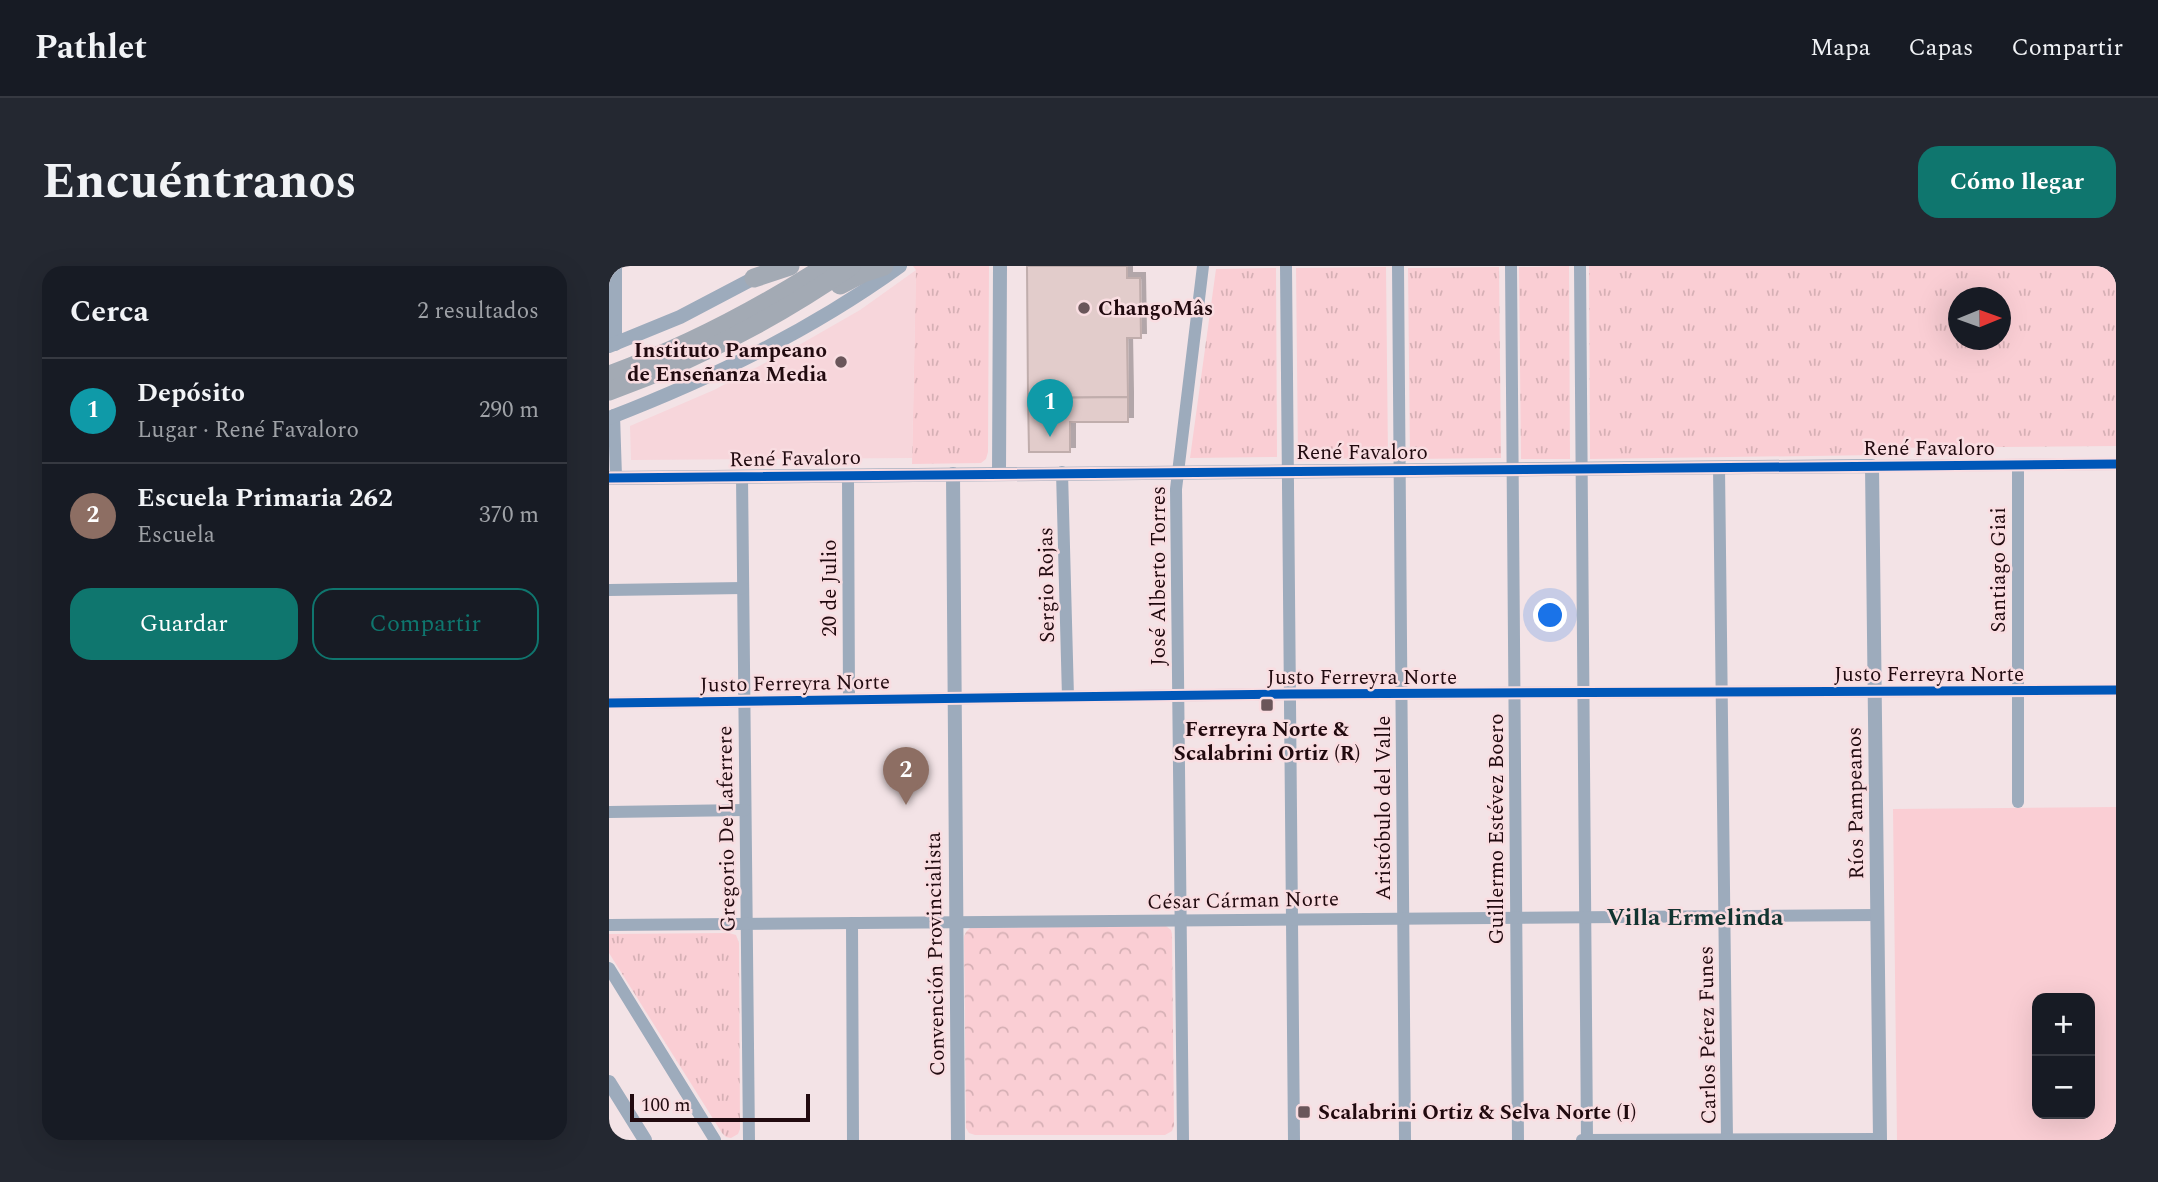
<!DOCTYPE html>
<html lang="es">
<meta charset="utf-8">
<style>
body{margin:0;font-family:Spectral,serif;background:#242831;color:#f1f3f6}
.controls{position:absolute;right:21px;bottom:21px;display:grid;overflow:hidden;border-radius:14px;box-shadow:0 7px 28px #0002}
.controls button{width:63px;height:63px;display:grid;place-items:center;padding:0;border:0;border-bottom:2px solid #363941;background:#171b24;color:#f1f3f6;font:35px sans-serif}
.compass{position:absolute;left:1339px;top:21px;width:63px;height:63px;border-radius:50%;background:#171b24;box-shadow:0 7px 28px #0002;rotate:89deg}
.scale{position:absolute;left:21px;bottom:18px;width:180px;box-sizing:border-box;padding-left:7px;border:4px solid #210a0f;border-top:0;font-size:19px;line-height:24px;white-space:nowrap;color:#210a0f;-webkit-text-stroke:5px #f9dde1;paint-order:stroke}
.you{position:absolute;left:942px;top:350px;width:24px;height:24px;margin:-18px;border:5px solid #fff;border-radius:50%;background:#1a73e8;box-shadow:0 0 0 10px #1a73e833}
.badge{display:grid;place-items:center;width:46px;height:46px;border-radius:50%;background:#0f766e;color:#fff;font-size:23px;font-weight:700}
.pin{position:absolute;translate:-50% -58px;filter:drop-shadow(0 2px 4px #0008)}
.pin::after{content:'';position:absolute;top:37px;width:24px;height:21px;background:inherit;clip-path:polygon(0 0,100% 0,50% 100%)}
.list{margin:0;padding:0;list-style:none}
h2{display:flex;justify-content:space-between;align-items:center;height:91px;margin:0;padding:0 28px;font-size:30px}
h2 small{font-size:23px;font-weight:400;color:#9ea1a6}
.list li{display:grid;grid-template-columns:46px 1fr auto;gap:21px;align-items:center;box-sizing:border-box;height:105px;padding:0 28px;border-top:2px solid #363941}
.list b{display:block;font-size:26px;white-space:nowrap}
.list p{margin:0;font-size:23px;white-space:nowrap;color:#9ea1a6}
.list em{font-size:23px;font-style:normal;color:#9ea1a6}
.actions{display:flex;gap:14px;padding:21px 28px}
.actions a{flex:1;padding:16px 0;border:2px solid #0f766e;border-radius:21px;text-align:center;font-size:24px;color:#0f766e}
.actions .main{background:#0f766e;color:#fff}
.map{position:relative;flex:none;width:1507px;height:874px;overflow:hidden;border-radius:21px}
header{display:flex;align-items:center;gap:42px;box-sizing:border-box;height:98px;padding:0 35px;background:#171b24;border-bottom:2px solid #363941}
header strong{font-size:33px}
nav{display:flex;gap:38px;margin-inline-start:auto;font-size:24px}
.intro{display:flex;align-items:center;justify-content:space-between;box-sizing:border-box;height:168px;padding:0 42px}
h1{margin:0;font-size:49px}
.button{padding:18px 32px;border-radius:21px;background:#0f766e;color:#fff;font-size:24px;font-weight:700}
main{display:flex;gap:42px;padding:0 42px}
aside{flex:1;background:#171b24;border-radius:21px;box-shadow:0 7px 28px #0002}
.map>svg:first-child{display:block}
.built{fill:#f7d6db}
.grass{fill:url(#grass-tufts);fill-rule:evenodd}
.park{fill:url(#park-crowns)}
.garden{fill:#faced4;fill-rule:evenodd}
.building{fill:#e2cccb;stroke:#c0adac;stroke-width:2;filter:url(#shadow)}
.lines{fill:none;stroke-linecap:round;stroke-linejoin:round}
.minor{stroke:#9dabbc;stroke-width:12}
.tertiary{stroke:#9dabbc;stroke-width:14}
.trunk{stroke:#a3aab4;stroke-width:19}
.cycleway-casing{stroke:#f9dde1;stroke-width:13}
.cycleway{stroke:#0057b8;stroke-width:9}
.poi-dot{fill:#6a565a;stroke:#f9dde1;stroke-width:2.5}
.labels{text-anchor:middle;stroke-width:5;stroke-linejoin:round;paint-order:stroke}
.poi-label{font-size:21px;font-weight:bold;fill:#210a0f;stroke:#f9dde1;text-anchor:start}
.street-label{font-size:21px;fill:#210a0f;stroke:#f9dde1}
.quarter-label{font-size:24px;font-weight:bold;fill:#123431;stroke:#f9dde1}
</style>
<header>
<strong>Pathlet</strong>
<nav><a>Mapa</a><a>Capas</a><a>Compartir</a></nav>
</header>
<div class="intro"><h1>Encuéntranos</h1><a class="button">Cómo llegar</a></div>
<main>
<aside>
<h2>Cerca<small>2 resultados</small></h2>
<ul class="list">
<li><span class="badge" style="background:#0f9aa8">1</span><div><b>Depósito</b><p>Lugar · René Favaloro</p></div><em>290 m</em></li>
<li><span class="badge" style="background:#8d6e63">2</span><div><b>Escuela Primaria 262</b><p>Escuela</p></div><em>370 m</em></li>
</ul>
<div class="actions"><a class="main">Guardar</a><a>Compartir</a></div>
</aside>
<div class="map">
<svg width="1507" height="874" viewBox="0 0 1507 874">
<defs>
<pattern id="grass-tufts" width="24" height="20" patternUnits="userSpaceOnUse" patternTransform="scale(1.75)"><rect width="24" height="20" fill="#faced4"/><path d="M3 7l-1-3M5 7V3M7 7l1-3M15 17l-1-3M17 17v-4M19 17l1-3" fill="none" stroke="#d6b0b5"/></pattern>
<pattern id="park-crowns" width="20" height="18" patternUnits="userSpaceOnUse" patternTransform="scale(1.75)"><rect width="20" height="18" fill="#faced4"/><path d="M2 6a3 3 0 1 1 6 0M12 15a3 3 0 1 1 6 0" fill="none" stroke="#d6b0b5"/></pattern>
<filter id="shadow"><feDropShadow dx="5" dy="-5" stdDeviation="0" flood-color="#0004"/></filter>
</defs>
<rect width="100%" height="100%" fill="#f3e3e6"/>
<path class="built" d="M307 4 303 192 22 194 21 160 105 124 190 79 251 44Z"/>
<g class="grass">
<path d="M304 0H380L379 186 377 193 372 197 303 198 307 4Z"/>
<path d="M960 0 961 193H912L910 1Z"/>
<path d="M980 0H1507V180L1273 182 1269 189 981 193ZM1350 32H1392V74H1350Z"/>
<path d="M777 1 779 192 689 193 687 2Z"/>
<path d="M890 1 892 192 801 193 799 2Z"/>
<path d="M667 2 668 191 581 192 607 3Z"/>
<path d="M120 667 127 669 130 677 131 863 129 868 122 872 117 871 113 867 0 687V668Z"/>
</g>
<path class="park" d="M557 660 562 664 563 668 565 860 563 865 556 869H366L360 867 357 862 355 671 357 666 361 662Z"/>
<path class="garden" d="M1507 541V874H1288L1284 543ZM1428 732H1481V848H1428Z"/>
<g class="building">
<path d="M418 0H518V12H531L532 72H518L519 131 419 132Z"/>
<path d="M519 131V156H461V186H420L419 132Z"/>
</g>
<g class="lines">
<g class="minor">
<path d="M677 0 685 874"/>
<path d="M789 0 796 874"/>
<path d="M902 0 909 874"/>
<path d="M971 0 978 874"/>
<path d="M5 149 7 211"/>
<path d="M1409 199V536"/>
<path d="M1263 200 1507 198"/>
<path d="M1110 201 1118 874"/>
<path d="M453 206 459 431"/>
<path d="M239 209 240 434"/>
<path d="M133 210 140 874"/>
<path d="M0 324 134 322"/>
<path d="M0 437 681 428 1507 424"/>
<path d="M0 546 136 544"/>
<path d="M243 657 244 874"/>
<path d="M0 659 1269 649"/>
<path d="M0 702 106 874"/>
<path d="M574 874 567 223 594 0"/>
<path d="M973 874 1271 873"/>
</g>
<g class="tertiary">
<path d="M6 0V78"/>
<path d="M0 80 71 51 153 8"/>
<path d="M0 152C103 112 201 65 291 0"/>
<path d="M390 207 391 0"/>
<path d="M344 208 349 874"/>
<path d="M0 212 1263 200 1271 874"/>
<path d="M0 816 36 874"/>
</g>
<g class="trunk">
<path d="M145 12 181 0"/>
<path d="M231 19 254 7 275 0"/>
<path d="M0 109C76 82 148 44 217 0"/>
<path d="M0 125C86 94 167 52 242 0"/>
</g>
<defs>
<g id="cycleway">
<path d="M0 212 1507 198"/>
<path d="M0 437 681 428 1507 424"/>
</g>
</defs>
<use href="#cycleway" class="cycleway-casing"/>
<use href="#cycleway" class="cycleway"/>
</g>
<g class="poi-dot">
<circle cx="475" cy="42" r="7"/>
<circle cx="232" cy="96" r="7"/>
<rect x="651" y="432" width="14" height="14" rx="3.5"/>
<rect x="688" y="839" width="14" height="14" rx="3.5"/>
</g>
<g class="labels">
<g class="poi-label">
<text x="489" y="49">ChangoMâs</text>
<text x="218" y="91" text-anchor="end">Instituto Pampeano<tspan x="218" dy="24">de Enseñanza Media</tspan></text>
<text x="658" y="470" text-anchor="middle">Ferreyra Norte &amp;<tspan x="658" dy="24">Scalabrini Ortiz (R)</tspan></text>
<text x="709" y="853">Scalabrini Ortiz &amp; Selva Norte (I)</text>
</g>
<g class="street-label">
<text x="1320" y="189">René Favaloro</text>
<text x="753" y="193">René Favaloro</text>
<text transform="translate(186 192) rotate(-1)" y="7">René Favaloro</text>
<text transform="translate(1389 304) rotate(-90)" y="7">Santiago Giai</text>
<text transform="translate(549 310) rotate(-90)" y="7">José Alberto Torres</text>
<text transform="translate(437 319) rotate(-91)" y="7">Sergio Rojas</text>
<text transform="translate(220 322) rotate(-90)" y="7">20 de Julio</text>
<text x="1320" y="415">Justo Ferreyra Norte</text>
<text x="753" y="418">Justo Ferreyra Norte</text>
<text transform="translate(186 417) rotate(-1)" y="7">Justo Ferreyra Norte</text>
<text transform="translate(1246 537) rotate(-91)" y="7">Ríos Pampeanos</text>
<text transform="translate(774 542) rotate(-90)" y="7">Aristóbulo del Valle</text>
<text transform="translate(117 563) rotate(-91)" y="7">Gregorio De Laferrere</text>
<text transform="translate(887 563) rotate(-90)" y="7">Guillermo Estévez Boero</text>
<text transform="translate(634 634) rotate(-1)" y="7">César Cárman Norte</text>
<text transform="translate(326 688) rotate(-91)" y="7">Convención Provincialista</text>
<text transform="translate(1098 769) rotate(-91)" y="7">Carlos Pérez Funes</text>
</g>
<g class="quarter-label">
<text x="1086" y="659">Villa Ermelinda</text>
</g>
</g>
</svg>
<div class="controls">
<button>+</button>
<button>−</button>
</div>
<svg class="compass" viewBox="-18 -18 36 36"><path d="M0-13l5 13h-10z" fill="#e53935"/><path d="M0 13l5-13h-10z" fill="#9ea1a6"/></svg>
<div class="scale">100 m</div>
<div class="you"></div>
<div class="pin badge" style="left:441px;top:171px;background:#0f9aa8">1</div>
<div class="pin badge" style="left:297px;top:539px;background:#8d6e63">2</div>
</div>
</main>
